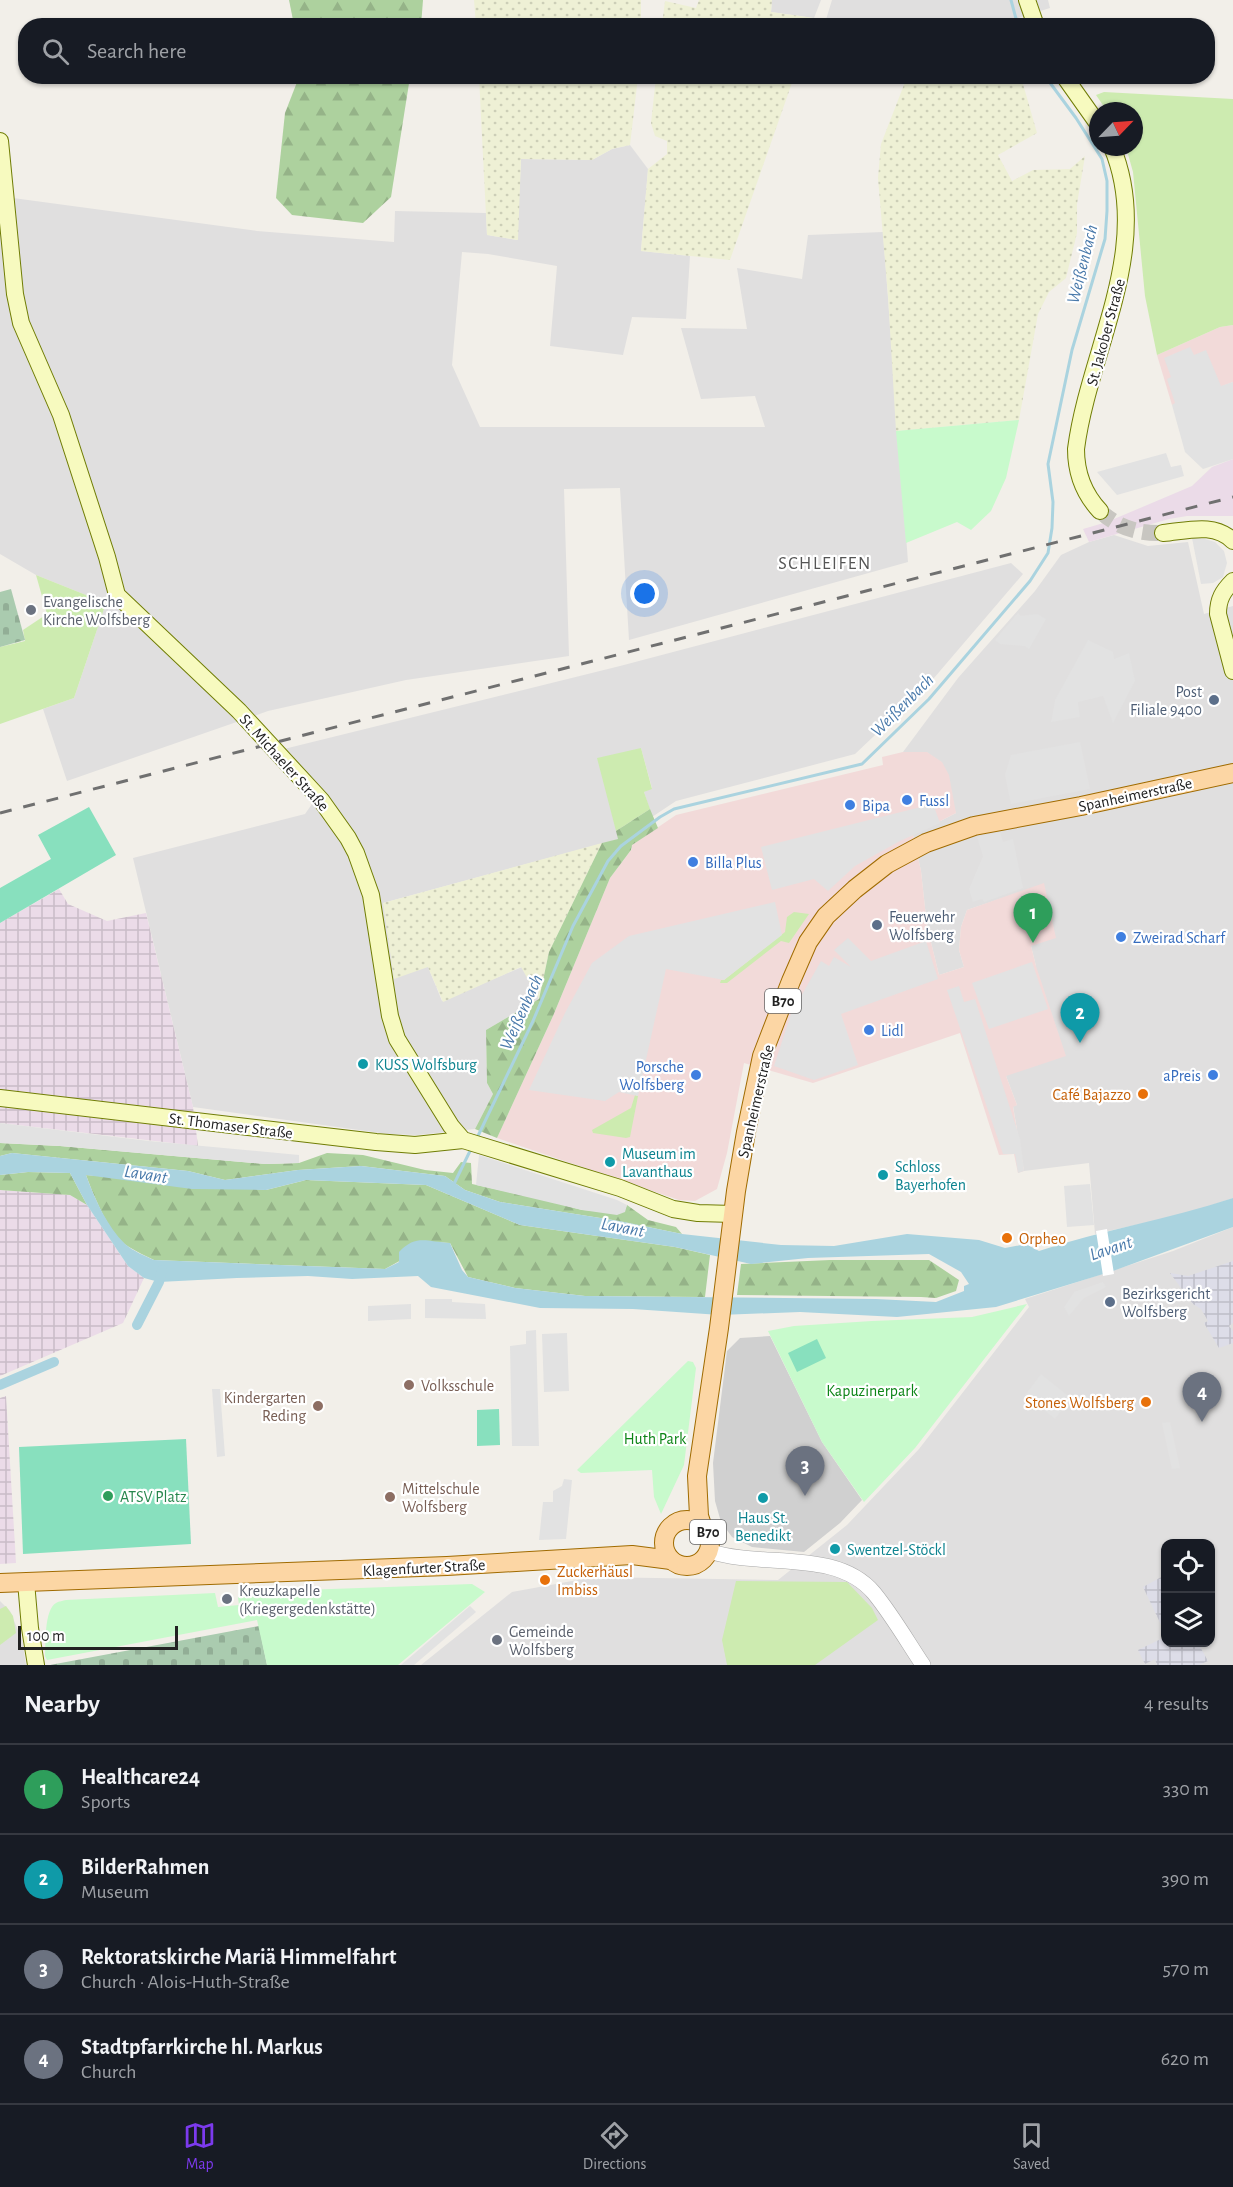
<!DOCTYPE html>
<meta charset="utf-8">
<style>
body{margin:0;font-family:"Alegreya Sans",sans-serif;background:#242831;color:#f1f3f6}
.controls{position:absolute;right:18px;bottom:18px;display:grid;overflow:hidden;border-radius:12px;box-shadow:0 2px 4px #0004}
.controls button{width:54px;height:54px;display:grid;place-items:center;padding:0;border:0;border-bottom:2px solid #363941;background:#171b24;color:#f1f3f6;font:30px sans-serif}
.compass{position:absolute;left:1089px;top:102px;width:54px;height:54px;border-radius:50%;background:#171b24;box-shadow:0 2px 4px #0004;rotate:65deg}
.scale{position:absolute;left:18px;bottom:15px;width:160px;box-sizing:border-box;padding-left:6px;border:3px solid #222;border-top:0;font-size:16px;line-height:21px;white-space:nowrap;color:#222;-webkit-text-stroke:4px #fff;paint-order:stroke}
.you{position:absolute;left:645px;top:594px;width:21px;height:21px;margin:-15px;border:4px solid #fff;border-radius:50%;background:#1a73e8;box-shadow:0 0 0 9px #1a73e833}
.badge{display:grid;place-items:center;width:39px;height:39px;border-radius:50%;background:#7c3aed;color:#fff;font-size:20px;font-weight:700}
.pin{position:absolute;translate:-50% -50px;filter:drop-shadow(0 2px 3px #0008)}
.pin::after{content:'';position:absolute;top:32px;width:21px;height:18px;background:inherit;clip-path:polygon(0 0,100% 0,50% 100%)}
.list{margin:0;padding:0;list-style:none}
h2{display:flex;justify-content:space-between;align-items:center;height:78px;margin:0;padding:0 24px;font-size:26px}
h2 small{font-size:20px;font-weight:400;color:#9ea1a6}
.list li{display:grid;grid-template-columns:39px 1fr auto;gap:18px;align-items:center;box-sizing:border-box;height:90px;padding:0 24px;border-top:2px solid #363941}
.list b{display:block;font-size:22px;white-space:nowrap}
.list p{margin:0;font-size:20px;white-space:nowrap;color:#9ea1a6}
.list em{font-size:20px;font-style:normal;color:#9ea1a6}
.icon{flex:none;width:33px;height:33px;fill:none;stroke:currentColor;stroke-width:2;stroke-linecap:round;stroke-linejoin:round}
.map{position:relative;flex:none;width:1233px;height:1665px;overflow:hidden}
.search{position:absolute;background:#171b24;box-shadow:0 2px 4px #0004;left:18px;right:18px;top:18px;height:66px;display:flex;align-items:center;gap:15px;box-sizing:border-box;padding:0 21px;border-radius:24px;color:#9ea1a6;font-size:22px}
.sheet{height:438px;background:#171b24}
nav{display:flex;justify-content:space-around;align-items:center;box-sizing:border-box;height:84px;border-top:2px solid #363941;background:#171b24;font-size:16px;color:#9ea1a6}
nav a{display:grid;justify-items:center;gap:3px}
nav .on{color:#7c3aed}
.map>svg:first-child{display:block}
.residential{fill:#e0dfdf;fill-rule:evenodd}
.commercial{fill:#f2dad9}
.industrial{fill:url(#industrial-grid)}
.religious{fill:#d0d0d0}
.railway{fill:#ebdbe8}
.farmland{fill:url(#farmland-dots)}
.grass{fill:#cdebb0}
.forest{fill:url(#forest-firs)}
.cemetery{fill:url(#cemetery-stones)}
.park{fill:#c8facc}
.pitch{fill:#88e0be}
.parking{fill:#e2e2e2}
.plaza{fill:url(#plaza-grid)}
.water{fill:#aad3df;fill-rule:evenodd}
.pier{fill:#fff}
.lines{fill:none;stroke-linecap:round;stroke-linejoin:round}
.stream{stroke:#aad3df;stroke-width:3}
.canal{stroke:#aad3df;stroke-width:10}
.secondary-tunnel{stroke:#c8c6c1;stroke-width:16;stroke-dasharray:16 8;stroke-linecap:butt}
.tertiary-casing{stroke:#a9a9a9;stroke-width:16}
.secondary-casing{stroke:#707d05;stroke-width:18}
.primary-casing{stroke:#a06b00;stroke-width:20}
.tertiary{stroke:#fff;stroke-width:15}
.secondary{stroke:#f7fabf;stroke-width:16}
.primary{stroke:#fcd6a4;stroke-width:18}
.rail{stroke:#707070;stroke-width:3;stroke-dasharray:12 12;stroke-linecap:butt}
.worship-dot{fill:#6b7280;stroke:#fff;stroke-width:2}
.service-dot{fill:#5c6f8a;stroke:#fff;stroke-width:2}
.shop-dot{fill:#3f7fe0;stroke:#fff;stroke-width:2}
.culture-dot{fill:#0f9aa8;stroke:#fff;stroke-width:2}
.food-dot{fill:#e8710a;stroke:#fff;stroke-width:2}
.education-dot{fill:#8d6e63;stroke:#fff;stroke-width:2}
.leisure-dot{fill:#2e9e5b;stroke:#fff;stroke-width:2}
.labels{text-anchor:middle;stroke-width:4.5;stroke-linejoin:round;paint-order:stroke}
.shield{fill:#fff;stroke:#646464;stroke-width:1.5}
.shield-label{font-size:15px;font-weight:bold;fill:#222}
.street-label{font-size:16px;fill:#222;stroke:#fff}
.worship-label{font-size:16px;fill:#5b616d;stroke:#fff;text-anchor:start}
.service-label{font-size:16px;fill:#4e5e75;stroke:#fff;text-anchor:start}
.shop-label{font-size:16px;fill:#366cbe;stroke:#fff;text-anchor:start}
.culture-label{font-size:16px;fill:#0d838f;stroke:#fff;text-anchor:start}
.food-label{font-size:16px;fill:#c56008;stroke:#fff;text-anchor:end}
.education-label{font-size:16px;fill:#785e54;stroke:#fff;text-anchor:start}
.park-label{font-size:16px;fill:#0c8416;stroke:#fff}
.leisure-label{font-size:16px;fill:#27864d;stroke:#fff;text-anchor:start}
.water-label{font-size:18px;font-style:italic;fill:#4a7aab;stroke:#fff}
.neighbourhood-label{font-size:18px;letter-spacing:1.5px;fill:#555;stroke:#fff}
</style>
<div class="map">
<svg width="1233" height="1665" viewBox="0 0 1233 1665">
<defs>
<pattern id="industrial-grid" width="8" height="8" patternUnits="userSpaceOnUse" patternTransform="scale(1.5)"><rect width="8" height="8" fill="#ebdbe8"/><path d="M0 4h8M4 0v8" fill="none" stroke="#c9bcc7"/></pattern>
<pattern id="farmland-dots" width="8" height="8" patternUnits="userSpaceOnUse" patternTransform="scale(1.5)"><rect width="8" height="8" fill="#eef0d5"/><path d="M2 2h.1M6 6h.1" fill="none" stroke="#ccceb7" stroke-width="1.8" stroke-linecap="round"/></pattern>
<pattern id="forest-firs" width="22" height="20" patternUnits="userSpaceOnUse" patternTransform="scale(1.5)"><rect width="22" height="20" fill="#add19e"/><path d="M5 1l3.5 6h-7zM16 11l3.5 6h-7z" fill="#95b388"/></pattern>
<pattern id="cemetery-stones" width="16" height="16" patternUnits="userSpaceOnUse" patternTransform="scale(1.5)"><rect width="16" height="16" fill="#aacbaf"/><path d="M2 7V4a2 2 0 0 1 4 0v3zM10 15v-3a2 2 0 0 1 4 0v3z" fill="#92ae96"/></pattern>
<pattern id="plaza-grid" width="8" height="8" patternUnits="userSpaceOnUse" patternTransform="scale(1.5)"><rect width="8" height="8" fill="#dddde8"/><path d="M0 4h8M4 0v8" fill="none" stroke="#bdbdc7"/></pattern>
</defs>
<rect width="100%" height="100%" fill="#f2efe9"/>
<g class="residential">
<path d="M772 0H821L814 18 771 12Z"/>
<path d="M832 0H1048L1050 8 995 25 865 26 857 22 855 25 824 26Z"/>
<path d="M630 145 648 169 641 251 690 256 686 319 632 317 623 355 550 346 557 266 488 254 462 252 452 365 480 427H765L755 396 701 399 681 328 747 329 737 268 802 279 808 235 883 232 908 562 629 640 620 488 564 489 569 656 406 680 268 711 67 781 43 709 74 698 106 603 36 575 0 554V200L13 198 257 231 394 242 395 211 486 213 487 235 517 240 521 159 592 160 612 149Z"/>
<path d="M1114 535 1148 546 1188 542 1204 614 1233 606V1198L1189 1213 1095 1234 1089 1163 1024 1171 1013 1106 1017 1105 1006 1076 1036 966 1031 946 1044 884 967 910 961 927 959 950 964 967 939 975 927 926 921 871 913 835 956 813 927 752H903L958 678 1035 591 1061 555 1089 542Z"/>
<path d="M1011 563 1023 574 928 685 855 754 676 801 652 817 644 792 652 788 641 748 619 839 383 903 428 967 442 1001 522 967 539 999 486 1030 487 1083 493 1094 475 1129 417 1135 388 1134 193 1107 133 858 305 814 321 791 284 749 620 666Z"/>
<path d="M1233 1227V1665H421L512 1592 594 1577 778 1580 847 1525 919 1449 1029 1307 1025 1299 1173 1251ZM1166 1544H1210V1642H1166Z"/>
<path d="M0 1601 10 1611 22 1640 26 1665H0Z"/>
</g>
<g class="commercial">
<path d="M1233 325V382L1172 405 1157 355 1220 327Z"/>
<path d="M903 752H927L942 762 949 775 956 813 913 835 921 871 927 926 939 975 964 967 959 950 961 927 967 910 1044 883 1056 938 1031 946 1036 966 1066 1056 1006 1076 1017 1105 1013 1107 1024 1171 1018 1173 1014 1154 999 1155 960 1033 813 1083 744 1063 727 1153 717 1189 695 1201 679 1200 497 1138 553 1016 610 878 632 849V845L676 815 883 765 882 757Z"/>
</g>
<g class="industrial">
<path d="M59 889 68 904 107 921 146 913 193 1107 198 1146 0 1123V923Z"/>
<path d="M0 1190 70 1195 87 1205 128 1266 144 1278 123 1323 0 1376Z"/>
<path d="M6 1396 16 1563 0 1564V1398Z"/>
</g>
<path class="religious" d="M770 1336 822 1442 862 1500 840 1523 804 1552 752 1547 732 1537 721 1522 715 1501 713 1463 727 1351 740 1338Z"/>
<path class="railway" d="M1233 459V516H1187L1169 519 1089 542 1083 529 1107 522 1192 486 1212 467Z"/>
<g class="farmland">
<path d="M474 0H641V25H476Z"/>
<path d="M699 0H772L771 12 814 18 811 25H662L665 1 696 8Z"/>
<path d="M479 77H638L630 145 612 149 592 160 521 159 518 240 487 235Z"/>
<path d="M656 77H794L730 260 641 251 648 169 667 154V141L655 136 651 123Z"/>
<path d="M907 77H1021L1037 133 998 155 1012 181 1033 170 1070 169 1085 156 1077 204V233L1066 278 1049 292 1038 314 1019 420 896 431 888 296 878 178 881 144Z"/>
<path d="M602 843 549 952 539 999 521 967 443 1002 428 967 394 979 383 903Z"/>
</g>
<g class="grass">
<path d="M1104 92 1233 99V325L1220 327 1157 355 1145 296 1133 172 1126 147H1134V111H1107L1096 95Z"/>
<path d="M36 575 106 603 74 698 0 724V647L25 641 23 630 47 614Z"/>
<path d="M641 748 652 789 644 792 650 809 616 831 597 758Z"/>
<path d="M794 912 809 914 789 943 781 941 727 983H720L721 980H724L785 932 787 917Z"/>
<path d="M635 1095 638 1096 630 1137 626 1138 593 1133 592 1130 631 1108Z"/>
<path d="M736 1581 847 1582 872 1608 878 1620 815 1665H727L722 1640Z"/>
<path d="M6 1606 13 1616 16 1633 0 1645V1609Z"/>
</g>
<g class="forest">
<path d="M289 0H423L421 26 294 25Z"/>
<path d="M299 77H410L391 197 363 223 292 215 276 198 285 113Z"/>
<path d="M650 809 658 828 632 845 631 850 610 878 553 1016 497 1138 475 1129 493 1094 487 1083 486 1030 539 999 549 952 602 843 618 839 616 831Z"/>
<path d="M0 1143 60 1146 266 1164 299 1163 327 1153 363 1155 425 1170 453 1173 461 1162 471 1163 472 1184 545 1200 582 1210 624 1212 627 1205 648 1220 676 1227 682 1234 619 1221 500 1202 465 1190 445 1176 361 1166 298 1170 225 1180 188 1171 12 1153 0 1156Z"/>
<path d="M28 1172 70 1173 87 1205 70 1195 0 1190V1175Z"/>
<path d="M86 1175 266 1190 306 1180 426 1185 520 1225 675 1247 710 1255 705 1297 585 1296 515 1288 468 1277 450 1243 434 1242 385 1269 154 1260C146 1256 137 1252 129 1247 109 1235 94 1196 86 1175Z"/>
<path d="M830 1260H929L959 1280 956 1291 936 1298 921 1297 737 1295 741 1264Z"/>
</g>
<g class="cemetery">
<path d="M11 589 25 640 0 647V592Z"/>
<path d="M259 1626 267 1665H50Z"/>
</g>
<g class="park">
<path d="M1019 420 1006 478 991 511 971 530 957 522 906 543 896 431Z"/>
<path d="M1027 1304 915 1448 864 1502 822 1442 768 1331 794 1326 872 1321 972 1317Z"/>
<path d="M688 1361 693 1362 696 1368 684 1465 661 1514 654 1497 652 1470 581 1473 577 1470Z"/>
<path d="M472 1584 485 1592 398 1665H267L257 1620 47 1660 45 1656C46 1643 44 1610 56 1603 59 1601 63 1601 66 1600L215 1593 218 1607 239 1605 238 1597 290 1596 303 1590Z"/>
</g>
<g class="pitch">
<path d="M89 807 116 855 0 923V888L51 859 38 835Z"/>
<path d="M817 1339 826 1358 797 1372 788 1353Z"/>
<path d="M499 1409 500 1445 477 1446V1410Z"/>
<path d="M186 1439 191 1544 23 1554 19 1447Z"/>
</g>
<g class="parking">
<path d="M1190 347 1194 355 1206 350 1221 386 1233 382V459L1203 469 1185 452 1172 405 1175 403 1167 379 1171 377 1164 358Z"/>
<path d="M1166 453 1171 467 1181 465 1184 476 1117 495 1097 472Z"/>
<path d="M1192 538 1205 539 1215 542 1224 551 1227 563 1223 577 1213 583 1201 584Z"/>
<path d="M1018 613 1021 616 1037 614 1046 619 1029 649 1025 646 1000 644 995 640Z"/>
<path d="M1088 640 1113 652 1114 659 1129 653 1135 681 1113 723 1103 696 1078 702 1080 717 1051 722 1055 700Z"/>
<path d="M1080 742 1090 789 1011 804 1005 775 1011 755Z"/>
<path d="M933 804 940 823 900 841 855 866 828 891 814 879 772 890 761 847Z"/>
<path d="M1000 832 1003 842 1013 839 1023 888 984 902 982 899 973 902 969 889 983 856 977 837Z"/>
<path d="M775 902 782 935 724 980 666 969 638 1096 619 1092 605 1101 529 1090 565 1013 592 963 629 936Z"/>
<path d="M848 938 871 961 926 941 938 979 841 1014 858 1065 814 1080 774 1066 791 1014 821 961 829 966 834 957 851 967 834 950Z"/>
<path d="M1032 962 1048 1009 989 1029 972 983Z"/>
<path d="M959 986 964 1002 975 999 1020 1139 1024 1171 1018 1173 1015 1154H1003L947 990Z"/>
<path d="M0 1123 149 1141 299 1155V1163L266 1164 60 1146 0 1143Z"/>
<path d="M479 1155 617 1200 627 1205 625 1212 617 1215 582 1210 476 1185Z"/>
<path d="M1090 1184 1094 1225 1067 1227 1064 1186Z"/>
<path d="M1103 1282 1106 1287 1084 1298 1069 1316 1064 1307 1074 1292Z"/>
<path d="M425 1299H452V1302L485 1304 486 1319 425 1318Z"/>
<path d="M411 1304V1319L368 1321V1306Z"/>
<path d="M536 1330 539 1446H512L510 1346 526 1344V1331Z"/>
<path d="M567 1333 569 1391 544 1392 542 1334Z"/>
<path d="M1041 1374 1071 1398 1055 1419 1025 1395Z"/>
<path d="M212 1389H220L225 1456 217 1457Z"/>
<path d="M1170 1422 1180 1468 1172 1469 1162 1423Z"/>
<path d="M564 1479 572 1480 566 1539 539 1540 543 1502H553V1491L562 1486Z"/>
<path d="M470 1606 476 1612 414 1665H401Z"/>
</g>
<g class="plaza">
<path d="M1233 1261V1323L1229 1326 1233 1331V1343L1219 1348 1204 1323 1208 1321 1201 1309 1193 1304 1170 1273 1188 1276Z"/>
<path d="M1165 1575V1633L1143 1587Z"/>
<path d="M1165 1637 1166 1642 1198 1643 1208 1661 1199 1665H1157L1155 1659 1145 1664 1138 1650Z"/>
</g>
<path class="water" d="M12 1153 188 1171 225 1180 298 1170 361 1166 445 1176 465 1190 500 1202 619 1221 682 1234 781 1245 834 1246 907 1234 979 1240 1005 1248 1026 1244 1039 1251C1103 1230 1169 1219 1233 1198V1227L1113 1271 996 1307 897 1317 800 1312 720 1315 633 1309 540 1308 431 1287 418 1276 352 1279 308 1276 237 1278 159 1282 144 1278 128 1266 87 1205 70 1173 28 1172 0 1175V1156ZM86 1175 192 1189 266 1190 306 1180 426 1185 520 1225 675 1247 751 1264 808 1258 929 1254 961 1272 969 1284 964 1286V1291L936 1302 876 1299 585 1296 515 1288 468 1277 462 1270 450 1243C427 1242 416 1234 399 1252V1262L385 1269 154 1260C145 1256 133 1251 125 1244 107 1226 95 1200 86 1175Z"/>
<path class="pier" d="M1107 1229 1114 1274 1103 1276 1096 1231Z"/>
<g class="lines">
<g class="stream">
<path d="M1011 0 1018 26"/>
<path d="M477 1138 533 1021 573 926 608 861 621 846 660 817 674 809 862 764 929 699 1030 581 1048 553 1052 528 1053 502 1048 464 1072 350 1105 239 1107 211V181L1102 159 1076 118 1045 76"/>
<path d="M453 1186 471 1149"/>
</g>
<g class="canal">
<path d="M137 1325 159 1282 162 1270"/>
<path d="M0 1385 54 1362"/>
</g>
<path class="secondary-tunnel" d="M1100 511C1118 528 1139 534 1163 533"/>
<defs>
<path id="tertiary" d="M709 1551C762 1569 836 1548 874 1593 892 1615 907 1641 923 1665"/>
<g id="secondary">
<path d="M1027 0 1036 26"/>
<path d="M1064 76 1098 124"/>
<path d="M0 141 15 294 21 323 61 415 107 557 117 595 239 711 321 800 348 838 356 853 371 895 390 1016 397 1039 451 1126 463 1140 620 1188 673 1209 698 1213 733 1214"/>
<path d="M1100 511C1084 494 1076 473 1076 449 1089 349 1154 248 1112 147"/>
<path d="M1163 533C1187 531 1214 522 1233 541"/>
<path d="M1233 581C1223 591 1218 599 1218 614L1233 671"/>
<path d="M0 1098 376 1142 415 1145 463 1140"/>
<path d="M26 1582 30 1628 36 1665"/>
</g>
<g id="primary">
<circle cx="687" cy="1543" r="23"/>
<path d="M702 1525 699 1516 697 1476 719 1328 736 1191 746 1132 762 1056 791 981 808 942 826 916 855 889 887 864 926 843 974 826 1081 806 1233 773"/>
<path d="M0 1583 447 1566 632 1555 671 1560"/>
</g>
</defs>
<use href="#tertiary" class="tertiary-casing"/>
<use href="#secondary" class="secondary-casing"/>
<use href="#primary" class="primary-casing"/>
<use href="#tertiary" class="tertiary"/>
<use href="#secondary" class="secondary"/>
<use href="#primary" class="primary"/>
<path class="rail" d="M0 813 1233 497"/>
</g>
<g class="worship-dot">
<circle cx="31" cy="610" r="6"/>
<circle cx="227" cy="1599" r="6"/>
<circle cx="497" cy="1640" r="6"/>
</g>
<g class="service-dot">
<circle cx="1214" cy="700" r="6"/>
<circle cx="877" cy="925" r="6"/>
<circle cx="1110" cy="1302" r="6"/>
</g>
<g class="shop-dot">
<circle cx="907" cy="800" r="6"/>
<circle cx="850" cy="805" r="6"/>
<circle cx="693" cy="862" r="6"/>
<circle cx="1121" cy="937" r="6"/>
<circle cx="869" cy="1030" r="6"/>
<circle cx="696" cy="1075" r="6"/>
<circle cx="1213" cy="1075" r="6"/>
</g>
<g class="culture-dot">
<circle cx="363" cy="1064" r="6"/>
<circle cx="610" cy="1162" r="6"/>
<circle cx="883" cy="1175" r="6"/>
<circle cx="763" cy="1498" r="6"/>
<circle cx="835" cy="1549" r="6"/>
</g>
<g class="food-dot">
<circle cx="1143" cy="1094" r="6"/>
<circle cx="1007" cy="1238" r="6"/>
<circle cx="1146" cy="1402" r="6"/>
<circle cx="545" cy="1580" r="6"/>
</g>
<g class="education-dot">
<circle cx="409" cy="1385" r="6"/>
<circle cx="318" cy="1406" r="6"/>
<circle cx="390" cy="1497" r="6"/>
</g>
<circle class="leisure-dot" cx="108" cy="1496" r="6"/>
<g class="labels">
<g class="shield">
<rect x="765" y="989" width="36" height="24" rx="4.5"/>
<rect x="690" y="1520" width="36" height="24" rx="4.5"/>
</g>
<g class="shield-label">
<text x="783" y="1006">B70</text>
<text x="708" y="1537">B70</text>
</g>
<g class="street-label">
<text transform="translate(1105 332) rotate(-75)" y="6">St. Jakober Straße</text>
<text transform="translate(285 762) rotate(48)" y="6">St. Michaeler Straße</text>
<text transform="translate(1135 794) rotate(-12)" y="6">Spanheimerstraße</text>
<text transform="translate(755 1101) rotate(-77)" y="6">Spanheimerstraße</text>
<text transform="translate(231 1125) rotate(7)" y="6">St. Thomaser Straße</text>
<text transform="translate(424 1567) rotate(-3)" y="6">Klagenfurter Straße</text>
</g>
<g class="worship-label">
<text x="43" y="607">Evangelische<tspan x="43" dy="18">Kirche Wolfsberg</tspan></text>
<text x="239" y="1596">Kreuzkapelle<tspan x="239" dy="18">(Kriegergedenkstätte)</tspan></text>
<text x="509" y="1637">Gemeinde<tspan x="509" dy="18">Wolfsberg</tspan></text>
</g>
<g class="service-label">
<text x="1202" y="697" text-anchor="end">Post<tspan x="1202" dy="18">Filiale 9400</tspan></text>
<text x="889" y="922">Feuerwehr<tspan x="889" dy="18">Wolfsberg</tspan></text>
<text x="1122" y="1299">Bezirksgericht<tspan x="1122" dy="18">Wolfsberg</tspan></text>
</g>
<g class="shop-label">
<text x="919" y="806">Fussl</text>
<text x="862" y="811">Bipa</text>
<text x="705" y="868">Billa Plus</text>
<text x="1133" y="943">Zweirad Scharf</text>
<text x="881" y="1036">Lidl</text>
<text x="684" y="1072" text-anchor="end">Porsche<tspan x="684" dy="18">Wolfsberg</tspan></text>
<text x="1201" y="1081" text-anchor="end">aPreis</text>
</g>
<g class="culture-label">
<text x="375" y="1070">KUSS Wolfsburg</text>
<text x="622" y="1159">Museum im<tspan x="622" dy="18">Lavanthaus</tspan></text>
<text x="895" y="1172">Schloss<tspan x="895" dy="18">Bayerhofen</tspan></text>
<text x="763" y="1523" text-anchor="middle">Haus St.<tspan x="763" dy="18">Benedikt</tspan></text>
<text x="847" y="1555">Swentzel-Stöckl</text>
</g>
<g class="food-label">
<text x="1131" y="1100">Café Bajazzo</text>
<text x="1019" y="1244" text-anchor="start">Orpheo</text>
<text x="1134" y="1408">Stones Wolfsberg</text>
<text x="557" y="1577" text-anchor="start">Zuckerhäusl<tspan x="557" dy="18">Imbiss</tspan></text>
</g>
<g class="education-label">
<text x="421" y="1391">Volksschule</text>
<text x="306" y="1403" text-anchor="end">Kindergarten<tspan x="306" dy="18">Reding</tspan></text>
<text x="402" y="1494">Mittelschule<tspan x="402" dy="18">Wolfsberg</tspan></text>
</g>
<g class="park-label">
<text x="872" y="1396">Kapuzinerpark</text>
<text x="655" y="1444">Huth Park</text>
</g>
<g class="leisure-label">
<text x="120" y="1502">ATSV Platz</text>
</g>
<g class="water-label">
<text transform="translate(1082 264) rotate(-76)" y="6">Weißenbach</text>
<text transform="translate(902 705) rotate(-45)" y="6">Weißenbach</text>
<text transform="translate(521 1012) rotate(-66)" y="6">Weißenbach</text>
<text transform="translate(146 1174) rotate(9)" y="6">Lavant</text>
<text transform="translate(623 1227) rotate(11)" y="6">Lavant</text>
<text transform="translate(1111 1248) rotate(-18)" y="6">Lavant</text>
</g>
<g class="neighbourhood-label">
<text x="825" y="569">SCHLEIFEN</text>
</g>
</g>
</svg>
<div class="controls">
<button><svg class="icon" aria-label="locate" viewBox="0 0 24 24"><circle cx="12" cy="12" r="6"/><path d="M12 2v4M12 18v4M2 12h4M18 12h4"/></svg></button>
<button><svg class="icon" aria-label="layers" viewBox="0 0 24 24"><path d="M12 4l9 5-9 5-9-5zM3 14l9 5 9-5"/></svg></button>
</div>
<svg class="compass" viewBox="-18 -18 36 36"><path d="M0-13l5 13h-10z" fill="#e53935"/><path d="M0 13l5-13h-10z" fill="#9ea1a6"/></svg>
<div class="scale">100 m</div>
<div class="you"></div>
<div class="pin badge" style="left:1033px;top:943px;background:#2e9e5b">1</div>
<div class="pin badge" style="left:1080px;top:1043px;background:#0f9aa8">2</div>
<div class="pin badge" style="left:805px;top:1496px;background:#6b7280">3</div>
<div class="pin badge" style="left:1202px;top:1422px;background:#6b7280">4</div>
<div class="search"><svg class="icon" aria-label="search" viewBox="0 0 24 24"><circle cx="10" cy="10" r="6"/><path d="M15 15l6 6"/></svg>Search here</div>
</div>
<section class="sheet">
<h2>Nearby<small>4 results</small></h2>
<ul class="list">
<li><span class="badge" style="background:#2e9e5b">1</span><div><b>Healthcare24</b><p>Sports</p></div><em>330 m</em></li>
<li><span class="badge" style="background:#0f9aa8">2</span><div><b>BilderRahmen</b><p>Museum</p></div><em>390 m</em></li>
<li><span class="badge" style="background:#6b7280">3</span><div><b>Rektoratskirche Mariä Himmelfahrt</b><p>Church · Alois-Huth-Straße</p></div><em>570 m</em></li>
<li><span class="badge" style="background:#6b7280">4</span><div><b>Stadtpfarrkirche hl. Markus</b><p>Church</p></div><em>620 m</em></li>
</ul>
</section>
<nav>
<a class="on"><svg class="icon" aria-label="map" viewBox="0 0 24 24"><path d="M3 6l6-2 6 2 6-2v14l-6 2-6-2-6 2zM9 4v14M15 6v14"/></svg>Map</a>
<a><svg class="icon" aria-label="directions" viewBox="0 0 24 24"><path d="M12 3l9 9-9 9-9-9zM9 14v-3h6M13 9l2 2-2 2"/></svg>Directions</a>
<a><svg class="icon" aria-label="saved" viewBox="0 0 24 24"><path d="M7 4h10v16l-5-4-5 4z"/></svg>Saved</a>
</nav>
